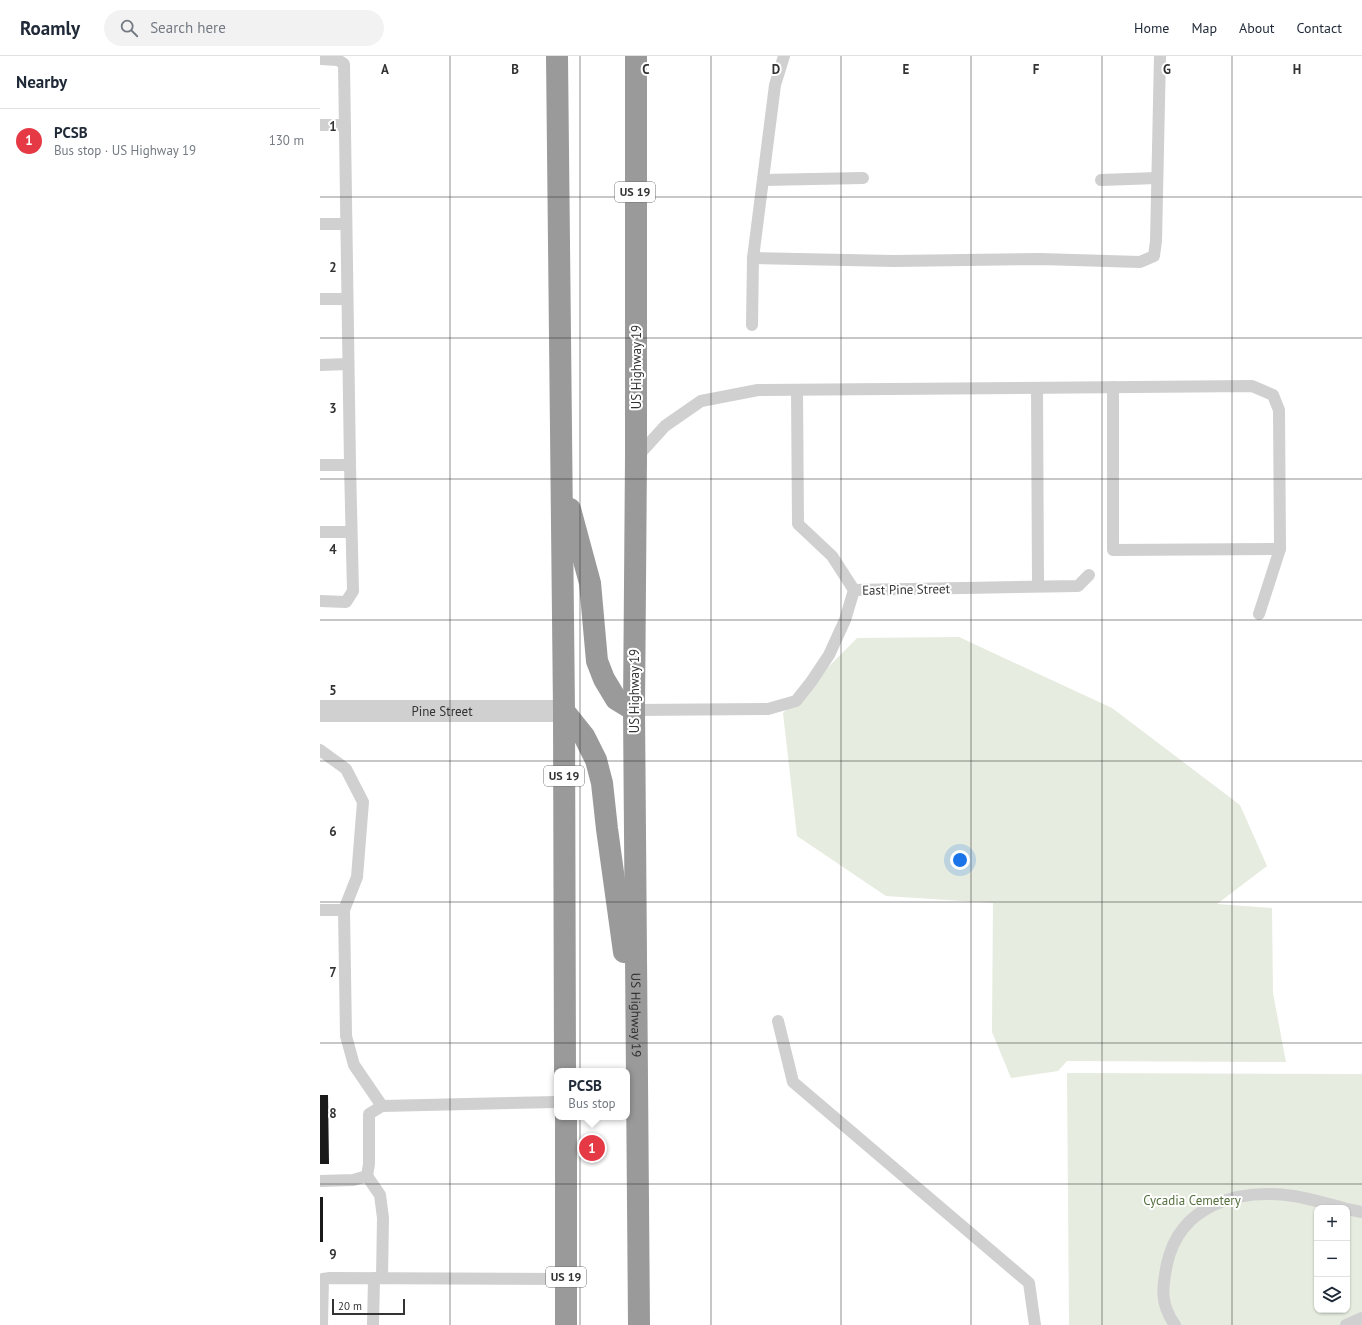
<!DOCTYPE html>
<meta charset="utf-8">
<style>
body{margin:0;font-family:"PT Sans",sans-serif;background:#f2f2f3;color:#1f2937}
.controls{position:absolute;right:12px;bottom:12px;display:grid;overflow:hidden;border-radius:8px;box-shadow:0 1px 3px #0004}
.controls button{width:36px;height:36px;display:grid;place-items:center;padding:0;border:0;border-bottom:1px solid #e0e1e3;background:#fff;color:#1f2937;font:20px sans-serif}
.scale{position:absolute;left:12px;bottom:10px;width:73px;box-sizing:border-box;padding-left:4px;border:2px solid #333;border-top:0;font-size:11px;line-height:14px;white-space:nowrap;color:#333;-webkit-text-stroke:3px #fff;paint-order:stroke}
.you{position:absolute;left:640px;top:804px;width:14px;height:14px;margin:-10px;border:3px solid #fff;border-radius:50%;background:#1a73e8;box-shadow:0 0 0 6px #1a73e833}
.badge{display:grid;place-items:center;width:26px;height:26px;border-radius:50%;background:#e63946;color:#fff;font-size:13px;font-weight:700}
.pin{position:absolute;translate:-50% -50%;border:2px solid #fff;box-shadow:0 1px 4px #0006}
.popup{position:absolute;left:234px;top:1012px;width:76px;height:52px;box-sizing:border-box;display:grid;place-content:center;border-radius:8px;background:#fff;filter:drop-shadow(0 1px 3px #0005);font-size:13px;white-space:nowrap;color:#747a83}
.popup b{font-size:15px;color:#1f2937}
.popup::after{content:'';position:absolute;left:50%;top:100%;margin-left:-8px;border:8px solid transparent;border-top-color:#fff}
.list{margin:0;padding:0;list-style:none}
h2{display:flex;justify-content:space-between;align-items:center;height:52px;margin:0;padding:0 16px;font-size:17px}
h2 small{font-size:13px;font-weight:400;color:#747a83}
.list li{display:grid;grid-template-columns:26px 1fr auto;gap:12px;align-items:center;box-sizing:border-box;height:64px;padding:0 16px;border-top:1px solid #e0e1e3}
.list b{display:block;font-size:15px;white-space:nowrap}
.list p{margin:0;font-size:13px;white-space:nowrap;color:#747a83}
.list em{font-size:13px;font-style:normal;color:#747a83}
.icon{flex:none;width:22px;height:22px;fill:none;stroke:currentColor;stroke-width:2;stroke-linecap:round;stroke-linejoin:round}
.map{position:relative;flex:none;width:1042px;height:1269px;overflow:hidden}
header{display:flex;align-items:center;gap:24px;box-sizing:border-box;height:56px;padding:0 20px;background:#fff;border-bottom:1px solid #e0e1e3}
header strong{font-size:19px}
nav{display:flex;gap:22px;margin-inline-start:auto;font-size:14px}
.search{width:280px;height:36px;background:#f2f2f3;display:flex;align-items:center;gap:10px;box-sizing:border-box;padding:0 14px;border-radius:22px;color:#747a83;font-size:15px}
main{display:flex}
aside{flex:1;background:#fff}
.map>svg:first-child{display:block}
.green{fill:#e6ecdf;fill-rule:evenodd}
.building{fill:#1a1a1a}
.lines{fill:none;stroke-linecap:round;stroke-linejoin:round}
.lane{stroke:#d0d0d0;stroke-width:12}
.street{stroke:#d0d0d0;stroke-width:22}
.highway{stroke:#9a9a9a;stroke-width:22}
.grid{fill:none;stroke:#333;stroke-width:1;stroke-opacity:0.55}
.labels{text-anchor:middle;stroke-width:4;stroke-linejoin:round;paint-order:stroke}
.shield{fill:#fff;stroke:#707070;stroke-width:1}
.shield-label{font-size:12px;font-weight:bold;fill:#333}
.street-label{font-size:13px;fill:#333;stroke:#fff}
.park-label{font-size:13px;fill:#56703f;stroke:#fff}
.grid-label{font-size:13px;text-anchor:middle;font-weight:bold;fill:#333;stroke:#fff;stroke-width:4;stroke-linejoin:round;paint-order:stroke}
</style>
<header>
<strong>Roamly</strong>
<div class="search"><svg class="icon" aria-label="search" viewBox="0 0 24 24"><circle cx="10" cy="10" r="6"/><path d="M15 15l6 6"/></svg>Search here</div>
<nav><a>Home</a><a>Map</a><a>About</a><a>Contact</a></nav>
</header>
<main>
<aside>
<h2>Nearby<small></small></h2>
<ul class="list">
<li><span class="badge">1</span><div><b>PCSB</b><p>Bus stop · US Highway 19</p></div><em>130 m</em></li>
</ul>
</aside>
<div class="map">
<svg width="1042" height="1269" viewBox="0 0 1042 1269">
<rect width="100%" height="100%" fill="#fff"/>
<g class="green">
<path d="M639 581 792 652 920 749 947 810 897 848 952 852 953 937 966 1006 747 1005 738 1015 691 1022 672 976 673 847 566 840 477 780 463 657 537 582Z"/>
<path d="M747 1017 1042 1018V1269H749ZM997 1152H1027V1254H997Z"/>
</g>
<g class="building">
<path d="M0 1039H8L9 1108H0Z"/>
<rect x="0" y="1141" width="3" height="45"/>
</g>
<g class="lines">
<g class="lane">
<path d="M0 3 18 4 24 8 30 409H0"/>
<path d="M0 69H25"/>
<path d="M443 124 543 122"/>
<path d="M781 124 837 122"/>
<path d="M0 168H26"/>
<path d="M433 202 574 205 721 203 820 206 834 200 836 185 840 0"/>
<path d="M0 243H27"/>
<path d="M432 269 433 202 455 29 464 0"/>
<path d="M0 309 28 308"/>
<path d="M793 331V494L960 493"/>
<path d="M717 332 718 530"/>
<path d="M477 334 478 468 512 500 534 534"/>
<path d="M316 402 345 370 381 345 438 334 932 330 953 339 959 354 960 493 939 558"/>
<path d="M0 476H31"/>
<path d="M0 545 26 546 33 535 30 409"/>
<path d="M314 654 448 653 476 645 491 626 509 599 525 564 534 534 758 530 769 519"/>
<path d="M0 694 26 713 43 746 37 821 24 854 26 980 34 1009 62 1050"/>
<path d="M0 854H24"/>
<path d="M458 965 473 1026 709 1227 715 1269"/>
<path d="M47 1120 60 1139 63 1162 62 1222"/>
<path d="M0 1125 33 1124 47 1120 49 1108V1058L62 1050 237 1046"/>
<path d="M1027 1153 1042 1156"/>
<path d="M2 1269 3 1223 10 1222 246 1223"/>
<path d="M53 1269 54 1222"/>
<path d="M855 1269C840 1248 842 1232 847 1208 860 1148 919 1132 974 1140 991 1143 1008 1148 1024 1152"/>
<path d="M1026 1269 1042 1262"/>
</g>
<path class="street" id="s1" d="M0 655H244"/>
<g class="highway">
<path d="M237 0 244 655 245 1015"/>
<path id="s2" d="M316 0V402L314 654 319 1269"/>
<path d="M250 453 270 527 277 605 284 623 296 643 314 654"/>
<path d="M244 655 264 680 276 704 282 727 287 773 304 896"/>
<path d="M246 1061V1269"/>
</g>
</g>
<path class="grid" d="M130 0V1269M260 0V1269M391 0V1269M521 0V1269M651 0V1269M782 0V1269M912 0V1269M0 141H1042M0 282H1042M0 423H1042M0 564H1042M0 705H1042M0 846H1042M0 987H1042M0 1128H1042"/>
<g class="labels">
<g class="shield">
<rect x="295" y="126" width="40" height="20" rx="3"/>
<rect x="224" y="710" width="40" height="20" rx="3"/>
<rect x="226" y="1211" width="40" height="20" rx="3"/>
</g>
<g class="shield-label">
<text x="315" y="140">US 19</text>
<text x="244" y="724">US 19</text>
<text x="246" y="1225">US 19</text>
</g>
<g class="street-label">
<text transform="translate(316 311) rotate(-90)" y="5">US Highway 19</text>
<text transform="translate(586 533) rotate(-1)" y="5">East Pine Street</text>
<text transform="translate(314 635) rotate(-90)" y="5">US Highway 19</text>
<text dy="5" stroke="none"><textPath href="#s1" startOffset="122">Pine Street</textPath></text>
<text dy="5" stroke="none"><textPath href="#s2" startOffset="959">US Highway 19</textPath></text>
</g>
<g class="park-label">
<text x="872" y="1149">Cycadia Cemetery</text>
</g>
</g>
<g class="grid-label">
<text x="65" y="18">A</text>
<text x="195" y="18">B</text>
<text x="326" y="18">C</text>
<text x="456" y="18">D</text>
<text x="586" y="18">E</text>
<text x="716" y="18">F</text>
<text x="847" y="18">G</text>
<text x="977" y="18">H</text>
<text x="13" y="75">1</text>
<text x="13" y="216">2</text>
<text x="13" y="357">3</text>
<text x="13" y="498">4</text>
<text x="13" y="639">5</text>
<text x="13" y="780">6</text>
<text x="13" y="921">7</text>
<text x="13" y="1062">8</text>
<text x="13" y="1203">9</text>
</g>
</svg>
<div class="controls">
<button>+</button>
<button>−</button>
<button><svg class="icon" aria-label="layers" viewBox="0 0 24 24"><path d="M12 4l9 5-9 5-9-5zM3 14l9 5 9-5"/></svg></button>
</div>
<div class="scale">20 m</div>
<div class="you"></div>
<div class="pin badge" style="left:272px;top:1092px">1</div>
<div class="popup"><b>PCSB</b>Bus stop</div>
</div>
</main>
